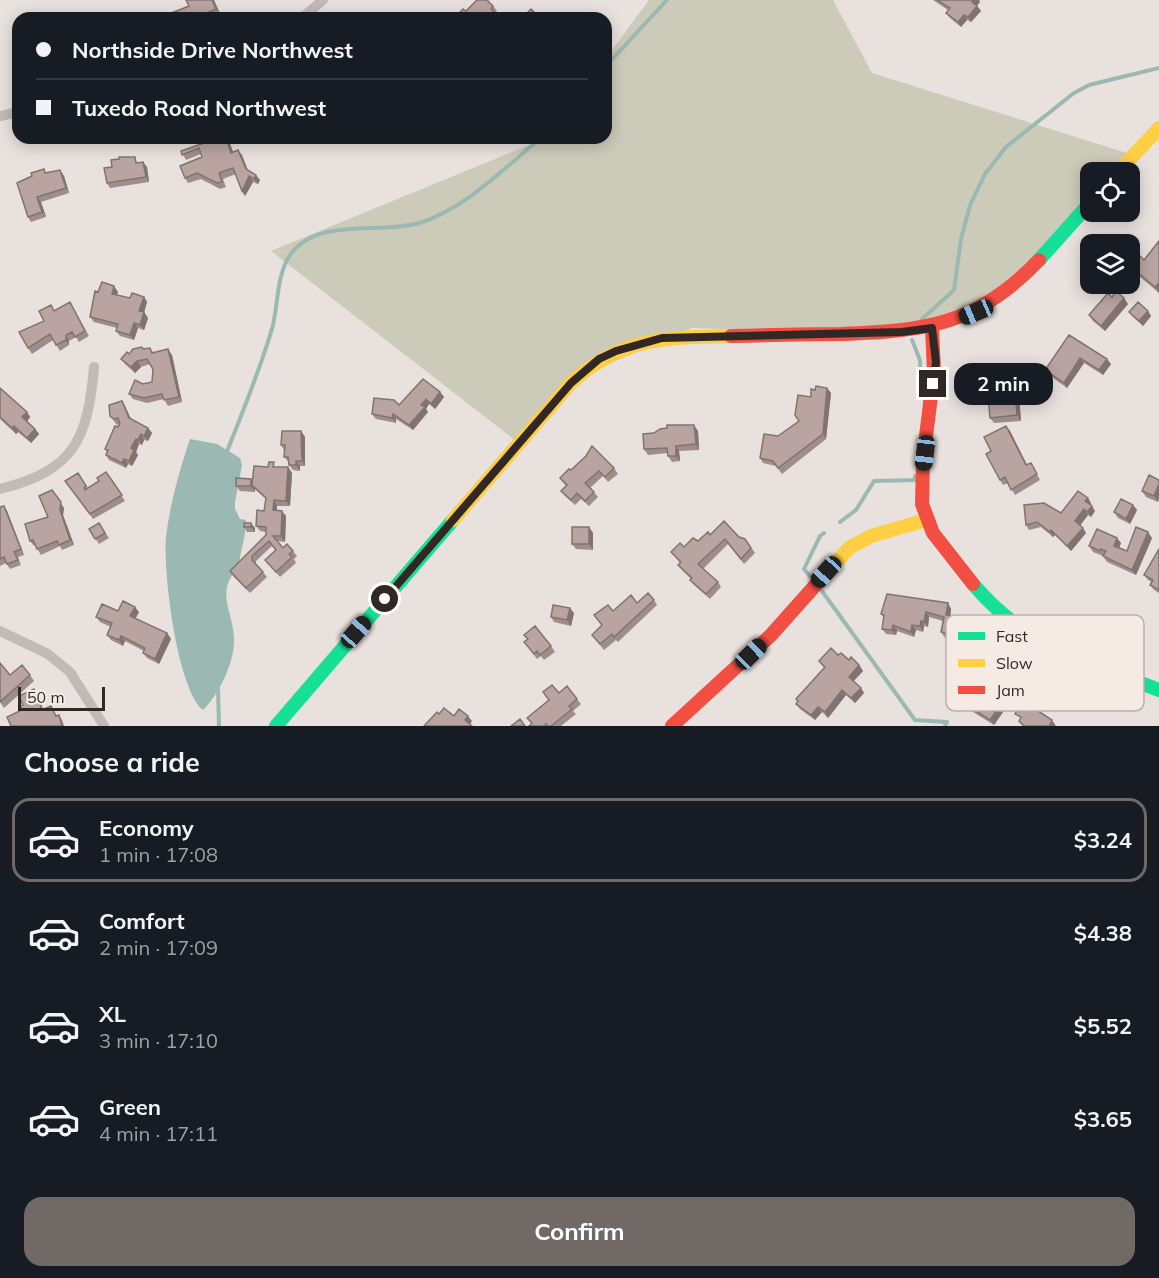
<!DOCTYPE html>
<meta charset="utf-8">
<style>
:root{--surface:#171b24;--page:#242831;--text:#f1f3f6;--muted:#9ea1a6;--line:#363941;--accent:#716966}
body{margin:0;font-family:Mulish,sans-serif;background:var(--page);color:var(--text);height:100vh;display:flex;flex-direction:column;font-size:22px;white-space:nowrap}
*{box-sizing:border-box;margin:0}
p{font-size:20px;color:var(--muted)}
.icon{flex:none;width:33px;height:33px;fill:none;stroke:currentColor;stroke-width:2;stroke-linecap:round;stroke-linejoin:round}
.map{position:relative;height:726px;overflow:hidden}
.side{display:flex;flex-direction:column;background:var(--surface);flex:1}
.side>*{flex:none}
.top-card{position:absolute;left:12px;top:12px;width:600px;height:132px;border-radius:18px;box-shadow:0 3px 15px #0003;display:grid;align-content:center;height:132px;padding:0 24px;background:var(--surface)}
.tools{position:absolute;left:1080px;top:162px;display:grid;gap:12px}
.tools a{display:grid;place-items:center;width:60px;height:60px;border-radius:12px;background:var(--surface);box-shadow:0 3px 15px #0003;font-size:30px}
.scale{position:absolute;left:18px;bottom:15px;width:87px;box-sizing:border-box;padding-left:6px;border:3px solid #312826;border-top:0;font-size:16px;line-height:21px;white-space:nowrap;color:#312826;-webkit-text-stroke:4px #f5ebe4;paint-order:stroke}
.end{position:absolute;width:27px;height:27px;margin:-14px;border:8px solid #312826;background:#fff;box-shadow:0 0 0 3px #fff}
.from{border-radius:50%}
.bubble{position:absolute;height:42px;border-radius:18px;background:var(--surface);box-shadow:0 3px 15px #0003;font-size:20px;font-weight:700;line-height:42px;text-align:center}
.car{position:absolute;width:18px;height:36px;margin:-18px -9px;border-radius:8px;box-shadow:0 0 4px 2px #0007;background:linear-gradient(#222 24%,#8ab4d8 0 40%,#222 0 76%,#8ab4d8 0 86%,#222 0)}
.top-card b{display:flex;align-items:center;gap:21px;height:57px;font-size:22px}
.top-card b+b{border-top:2px solid var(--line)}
.top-card i{width:15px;height:15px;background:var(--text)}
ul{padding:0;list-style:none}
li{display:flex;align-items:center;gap:18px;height:84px;margin:0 12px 9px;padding:0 12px;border:3px solid transparent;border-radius:18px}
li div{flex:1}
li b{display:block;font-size:22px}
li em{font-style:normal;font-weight:700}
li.on{border-color:var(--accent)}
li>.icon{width:54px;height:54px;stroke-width:1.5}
h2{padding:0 24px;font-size:27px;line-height:72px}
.primary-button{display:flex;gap:12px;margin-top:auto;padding:12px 24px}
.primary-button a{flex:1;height:69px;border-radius:18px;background:var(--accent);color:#fff;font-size:24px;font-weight:700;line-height:69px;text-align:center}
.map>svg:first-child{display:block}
.green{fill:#cccbb9}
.water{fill:#9cb8b3}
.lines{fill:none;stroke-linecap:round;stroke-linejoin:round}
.stream{stroke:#9cb8b3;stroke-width:4}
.street{stroke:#c1bab7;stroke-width:10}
.fast{stroke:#16e098;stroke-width:14}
.slow{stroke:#ffcf43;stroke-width:14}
.jam{stroke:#f24e42;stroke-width:14}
.wall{fill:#9f8d8b}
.shaded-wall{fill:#827371}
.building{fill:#b9a4a2;stroke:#827371;stroke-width:1.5}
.route{stroke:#312826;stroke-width:8}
.key{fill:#f5ebe4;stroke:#bab0ab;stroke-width:1.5}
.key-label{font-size:16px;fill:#312826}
</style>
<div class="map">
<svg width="1159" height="726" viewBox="0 0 1159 726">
<rect width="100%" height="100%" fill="#e8e1de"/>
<path class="green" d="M649,0H833L872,73L1133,155L1118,172H1090V205L1062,239L950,323L840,333L692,328L586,374L520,444L271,251L546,138H606V58Z"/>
<path class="water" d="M190,439L217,444L240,458L242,465L235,502V509L240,519L246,520C246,538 240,550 239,567C213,593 235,612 234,642C234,663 218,696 203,710C177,688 163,572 166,538C169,508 180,468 190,439Z"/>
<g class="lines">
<path class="stream" d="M606,66L667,0
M922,319L954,290L961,239L970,205L985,174L1006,147L1074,93L1089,85L1159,68
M912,340L920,360L921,390L925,401
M228,449C244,408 261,368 273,325C278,303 277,274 290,255C318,216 380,235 419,223C465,209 504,168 541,138
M840,522L856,510L874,481L915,480V476
M810,576L804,569L820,536L824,533
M822,591L915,720L947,722L945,726
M218,688L219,726"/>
<path class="street" d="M302,18L323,0
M0,116L18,112
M0,489C74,471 88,439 94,367
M0,631L48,654L70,672L104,726"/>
<path class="fast" d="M1039,260L1090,203
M973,584C1026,647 1085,661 1159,690
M276,726L453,520"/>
<path class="slow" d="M1118,172L1159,128
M453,520L571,383C623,336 665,338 731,336
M828,571L849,548L871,536L926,520"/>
<path class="jam" d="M932,328L934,372L923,460L922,504L933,533L973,584
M731,336C767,335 804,334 841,334C926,331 977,325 1039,260
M672,726L771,635L828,571"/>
</g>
<path class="wall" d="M214,0L220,14L211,18H159Z
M933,0H979L980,2L977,6L981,11L971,22L967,20L961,27L950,18L946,13L948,10Z
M493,6L497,11L495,13L499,18H455L466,11Z
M535,13L538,18H529L526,14Z
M229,141L233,152L242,155L248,170L260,180L258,184L253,182L245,196L242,191L236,174L223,179L226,187L220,189L201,179L188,183L185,178L202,157L201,154L186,160L181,151Z
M139,162H143L147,167L149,182L110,188L107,183Z
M60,170L64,176L69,193L41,202L46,217L31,222L28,217L47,173Z
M1159,241V293L1133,271L1130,266L1144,260Z
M98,292H118L117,295L130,298L144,297L147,302L144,312L148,318L144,330L138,328L134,340L120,336L116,331L117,328L94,322L90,317Z
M1112,297L1128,304L1105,331L1093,321L1089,315Z
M70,302L89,336L79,342L76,337L69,341V345L60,351L53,340L32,354L28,348L44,321L55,311Z
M1148,311L1151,316L1143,326L1133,317L1129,312Z
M1069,335L1111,364L1103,375L1084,363L1067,388L1049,375L1045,370Z
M144,349L154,352L172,355L182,402L168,406L164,399L147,403L133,399L129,394L143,384L152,382L153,369L150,364L141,367L135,373L125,364L121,359L129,354Z
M1012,385V390L1015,389L1019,395L1021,421L994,423L990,418Z
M0,388L27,412L30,417L27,421L35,429L39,434L31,443L18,432L16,434L0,419Z
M827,388L831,393L826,439L782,474L776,466L763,463L760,458L799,421L815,390Z
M440,392L444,397L435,409L429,404L426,409L428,412L413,430L396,419V423L376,419L372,414Z
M122,401L125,406L131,419L148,428L152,433L148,441L144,440L142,445L139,444L136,452L138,455L132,466L128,464L126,468L109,460L106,455L107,452L105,449L120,424L117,425L110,416Z
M1006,426L1010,431L1027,465L1031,463L1040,480L1015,495L1008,483L1003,485L1000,480L991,451Z
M301,431L305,437V466H300V471L293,470L289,465V462L284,457V450L281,445Z
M698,431L699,450L679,451L680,461L672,462L668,456V453L648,455L644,449Z
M277,467H288L292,473L290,506H277V511L286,516L285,542L278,541L283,548L293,551L297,556L294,559L296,563L280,577L265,560L276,550L272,546L256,561V564L267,577L250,593L233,576L230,571L266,535V532L260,531L256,526L264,511L266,499L255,489V492L240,491L236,486L253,481Z
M614,468L618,474L608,482L603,476L590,488L598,497L589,506L581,499L575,505L565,496L561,491L566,486L560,478L571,470Z
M106,472L125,501L93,519L65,481L78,473L88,488L99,481Z
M1159,480V498L1158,502L1146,497L1142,491Z
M1091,503L1090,505L1095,511L1091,517L1088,515L1080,525L1086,533L1071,551L1055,535L1053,537L1041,527L1029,530L1026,525Z
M1133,505L1137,510L1130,524L1118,518L1114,512Z
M0,507L7,511L24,555L18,557L21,565L10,569L6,563L0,566Z
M64,508L63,515L74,545L62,550L60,546L41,555L35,545L34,546L30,541L48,517Z
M99,523L109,538L99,544L89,529Z
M244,523L255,528V532H247L244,527Z
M589,527L593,533V550L576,549L572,544Z
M710,535L739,537L745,539L755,553L744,564L728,544L703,569L718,582L721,587L710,599L694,585L690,580L691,579L682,570L678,565L680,563L671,552L698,541Z
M1152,538L1136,575L1107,562L1103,556L1093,552L1089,546L1121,543L1119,548L1127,551Z
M1159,549V593L1154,590L1150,585L1152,582L1148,580L1144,575Z
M654,600L657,605L618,642L616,640L604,650L592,635L602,625L594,615L613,611L637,603Z
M948,603L951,609L950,616L961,622L959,640L945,638L941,632L943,621L929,617L928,627L924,626L923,632L916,630L914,637L897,631L896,635L886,634L882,629L884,618L881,614Z
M118,611L139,612L135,619L167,633L171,639L159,664L147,658L143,653L144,651L125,641L123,646L111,640L107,635L111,627L100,622L96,617Z
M574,613L571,626L554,622L551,617Z
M551,646L555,652L544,660L541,656L537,659L528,647Z
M838,655L859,665L863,671L853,681L861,688L864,693L855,703L846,695L828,718L822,712L815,720L800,709L796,704L798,702L796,699L824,668L819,661Z
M10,675H30L34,681L4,708L0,702Z
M543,692L559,693L577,699L581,704L573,711L576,714L561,726H529L531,724L549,700Z
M1004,698L998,706L1003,712L994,725L965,707L962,702Z"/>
<path class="shaded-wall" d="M212,0H214L220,14L216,9Z
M973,0H979L980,2L975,7L972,2Z
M977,6L981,11L971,22L968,17Z
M964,15L967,20L961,27L958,22Z
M226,138L229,141L235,158L231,153Z
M238,150L242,155L249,175L246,169Z
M143,162L147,167L149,182L146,177Z
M60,170L64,176L69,193L66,188Z
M256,175L260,180L258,184L254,179Z
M249,176L253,182L245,196L242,191Z
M37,197L41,202L46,217L42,212Z
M1159,283V293L1155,287Z
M114,286L118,292L115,299L112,294Z
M144,297L147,302L143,316L139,311Z
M1124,298L1128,304L1105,331L1101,326Z
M1148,311L1151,316L1143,326L1139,321Z
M144,312L148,318L144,330L140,325Z
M134,323L138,328L134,340L130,335Z
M66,335L69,341V345L66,340Z
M168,349L172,355L182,402L179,397Z
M1080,358L1084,363L1067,388L1064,383Z
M1107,359L1111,364L1103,375L1099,370Z
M137,361L141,367L135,373L131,367Z
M1008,380L1012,385L1013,395L1009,390Z
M827,388L831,393L826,439L823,434Z
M1015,389L1019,395L1021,421L1017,415Z
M440,392L444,397L435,409L431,404Z
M426,399L429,404L426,409L428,412L413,430L409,425Z
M122,401L125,406L133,424L129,418Z
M27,412L30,417L26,423L22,417Z
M393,414L396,419V423L392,418Z
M694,425L698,431L699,450L696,444Z
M14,426L18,432L16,434L12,428Z
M1006,426L1010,431L1030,471L1026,465Z
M148,428L152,433L148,441L144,436Z
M35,429L39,434L31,443L27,438Z
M301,431L305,437V466L302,461Z
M141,434L144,440L142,445L138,440Z
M136,439L139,444L136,452L138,455L132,466L129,461L131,448Z
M676,446L679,451L680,461L676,456Z
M124,459L128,464L126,468L122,463Z
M296,461L300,466V471L296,465Z
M288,467L292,473L290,506L286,501Z
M251,479L255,484L252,485L255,489V492L251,486Z
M1159,484V498L1158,502L1154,496Z
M52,490L64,508L63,515L74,545L70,540Z
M1088,498L1091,503L1089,506L1085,501Z
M274,500L277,506V516L273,510Z
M1133,505L1137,510L1130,524L1126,519Z
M4,506L7,511L24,555L21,549Z
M1092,506L1095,511L1091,517L1087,512Z
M1084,509L1088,515L1079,527L1075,521Z
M282,511L286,516L285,542L281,536Z
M251,523L255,528V532L251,527Z
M589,527L593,533V550L589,544Z
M1083,528L1086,533L1071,551L1067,546Z
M1051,530L1055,535L1053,537L1050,532Z
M1148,532L1152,538L1136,575L1132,570Z
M1117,538L1121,543L1118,551L1114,546Z
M948,603L951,609L950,620L946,615Z
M135,607L139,612L134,621L130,616Z
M570,608L574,613L571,626L567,620Z
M926,612L929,617L928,627L924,622Z
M958,617L961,622L959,640L955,635Z
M921,621L924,626L923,632L920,626Z
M893,625L897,631L896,635L892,630Z
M912,625L916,630L914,637L911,632Z
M167,633L171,639L159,664L155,659Z
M121,636L125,641L123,646L119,640Z
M859,665L863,671L852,683L849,677Z
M861,688L864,693L855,703L851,698Z
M34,689L38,694L45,715L42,710Z
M842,690L846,695L828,718L825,712Z
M1000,693L1004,698L997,708L993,703Z
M818,707L822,712L815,720L811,715Z
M999,707L1003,712L994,725L990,720Z
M59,715L62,720L64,726H62Z
M468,716L472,721L469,726L465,720Z
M1052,720L1056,726H1049Z"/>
<path class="building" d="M186,0H212L216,9L203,15L204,18H159L189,6Z
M477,0H487L493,6L491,9L497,15L494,18H455L463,9L466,11Z
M937,0H973L972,2L977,6L968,17L964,15L958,22L946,13L950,8Z
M531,9L535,13L530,18L526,14Z
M133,15L134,18H125Z
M202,138H226L231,153L238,150L246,169L256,175L254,179L249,176L242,191L233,168L219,173L222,182L217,183L197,173L185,178L180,166L202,157L199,148L182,155L181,151L204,143Z
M119,157H135L136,163L143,162L146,177L107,183L104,168L112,167L111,160L119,159Z
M44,169L45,173L60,170L66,188L37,197L42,212L28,217L17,183L32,176L31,173Z
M1159,241V283L1155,287L1130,266L1139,255L1144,260Z
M102,282L114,286L112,294L130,298L132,293L144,297L139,311L144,312L140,325L134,323L130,335L116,331L118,324L90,317L95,291L98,292Z
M1116,291L1124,298L1101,326L1089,315L1108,293L1112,297Z
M70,302L85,331L75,337L72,332L66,335V340L56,345L50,334L28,348L19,332L44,321L39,311L51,305L54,311Z
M1138,302L1148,311L1139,321L1129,312Z
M1069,335L1107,359L1099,370L1080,358L1064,383L1045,370Z
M142,347L143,349L150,348L152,353L168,349L179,397L164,400L162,394L144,398L129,394L135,380L143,384L152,382L153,369L147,359L137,361L131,367L121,359L127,352L129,354L133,349Z
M423,379L440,392L431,404L426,399L421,405L425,407L409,425L393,414L392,418L372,414L374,398L394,400L399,405Z
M1008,380L1009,390L1015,389L1017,415L990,418L987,385H990V381Z
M816,386L827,388L823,434L778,468L773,461L760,458L764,434L778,436L799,421L795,415L798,395L811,397V389L815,390Z
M0,388L27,412L22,417L35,429L27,438L14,426L12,428L0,417Z
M122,401L129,418L148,428L144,436L141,434L138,440L136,439L131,448L134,450L129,461L124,459L122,463L106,455L108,450L105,449L115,426L118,427L120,424L118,418L114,419L110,416L109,405Z
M667,425H694L696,444L676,446V456H668L667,448L644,449L643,434L654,433L660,429L667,428Z
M1006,426L1026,465L1031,463L1037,474L1011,490L1005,477L1000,480L986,454L991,451L984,437Z
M282,431H301L302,461H296V465H289L288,457H284L285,445H281Z
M592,446L614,468L605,477L599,471L585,483L594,492L585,501L577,493L571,500L561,491L567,485L560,478L569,469L571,470L586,456Z
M269,462H274L273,467H288L286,501L274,500L273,510L282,511L281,536H273L283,548L287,544L293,551L289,554L292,557L276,572L265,560L276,550L269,541L252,556V560L263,572L246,588L230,571L266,535V527L256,526L257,510L264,511L266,498L252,485L254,466L268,467Z
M106,472L122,495L90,514L65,481L78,473L86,486L84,488L85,490L99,481L97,478Z
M1149,475L1159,480V484L1154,496L1142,491Z
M236,478L251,479V486H236Z
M52,490L61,502L60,510L70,540L59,545L57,541L37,549L33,540L30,541L25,524L48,517L39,496Z
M1078,491L1088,498L1085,501L1092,506L1087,512L1084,509L1075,521L1083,528L1067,546L1051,530L1050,532L1037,522L1026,525L1024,505L1044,503L1061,513Z
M1121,499L1133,505L1126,519L1114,512Z
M4,506L21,549L14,552L18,560L7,564L4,557L0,559V507Z
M724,521L739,537L745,539L751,548L741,559L725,539L698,564L718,582L706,594L690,580L692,578L678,565L681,562L671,552L680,543L684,547L693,538L698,541L708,532L710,535Z
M99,523L105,533L95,539L89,529Z
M244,523H251V527H244Z
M572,527H589V544H572Z
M1136,527L1148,532L1132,570L1103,556L1106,551L1101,549L1100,551L1089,546L1097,529L1117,538L1114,546L1127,551Z
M1159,549V590L1150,585L1153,580L1144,575Z
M648,593L654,600L614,637L612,634L600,644L592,635L602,625L594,615L608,605L613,611L631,595L637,603Z
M887,594L948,603L946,615L958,617L955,635L941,632L944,617L926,612L924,622L921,621L920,626L912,625L911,632L893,625L892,630L882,629L884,615L881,614Z
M123,601L135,607L130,616L167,633L155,659L143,653L145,648L121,636L119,640L107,635L112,623L96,617L102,604L118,611Z
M553,605L570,608L567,620L551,617Z
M535,626L551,646L540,655L537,651L534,654L524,642L528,639L524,635Z
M831,648L838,655L841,653L849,660L851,657L859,665L849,677L861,688L851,698L842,690L825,712L818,707L811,715L796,704L798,701L796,699L825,667L819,661Z
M0,663L10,675L22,665L30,675L0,702Z
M978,678L1000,693L993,703L999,707L990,720L962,702Z
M552,685L559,693L567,686L577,699L569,706L572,709L551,726H547L546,724L544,726H529L532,723L527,718L549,700L543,692Z
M34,689L42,710L51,706L56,716L59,715L62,726H11L7,717L22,710L20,706L23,705L19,696Z
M1020,705L1026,709L1029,705L1052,720L1049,726H1024L1019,721L1021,717L1015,714Z
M444,708L454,716L459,709L468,716L465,720L472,726H424L437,712L439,714Z
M520,719L525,726H511Z"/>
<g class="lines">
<path class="route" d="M385,599L571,383L599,359L616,351L662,338L902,332L932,328L936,362L933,384"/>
</g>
<rect x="946" y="615" width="198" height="96" rx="9" class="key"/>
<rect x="958" y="632" width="27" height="8" fill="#16e098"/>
<rect x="958" y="659" width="27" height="8" fill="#ffcf43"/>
<rect x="958" y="686" width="27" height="8" fill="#f24e42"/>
<g class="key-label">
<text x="996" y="642">Fast</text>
<text x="996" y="669">Slow</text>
<text x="996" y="696">Jam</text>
</g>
</svg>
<div class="tools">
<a><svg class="icon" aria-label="locate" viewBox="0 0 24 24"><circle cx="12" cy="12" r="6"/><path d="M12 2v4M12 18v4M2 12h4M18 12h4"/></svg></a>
<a><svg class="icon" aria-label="layers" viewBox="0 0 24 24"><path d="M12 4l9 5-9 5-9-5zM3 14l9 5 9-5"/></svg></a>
</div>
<div class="scale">50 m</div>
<i class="end from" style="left:385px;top:599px"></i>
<i class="end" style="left:933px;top:384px"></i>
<div class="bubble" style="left:954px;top:363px;width:99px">2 min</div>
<i class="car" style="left:976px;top:312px;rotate:247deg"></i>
<i class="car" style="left:925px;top:453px;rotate:187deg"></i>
<i class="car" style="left:826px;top:572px;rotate:222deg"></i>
<i class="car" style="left:356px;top:632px;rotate:41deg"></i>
<i class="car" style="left:751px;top:654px;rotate:46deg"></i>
<div class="top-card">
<b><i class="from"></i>Northside Drive Northwest</b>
<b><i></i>Tuxedo Road Northwest</b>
</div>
</div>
<section class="side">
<h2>Choose a ride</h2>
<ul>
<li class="on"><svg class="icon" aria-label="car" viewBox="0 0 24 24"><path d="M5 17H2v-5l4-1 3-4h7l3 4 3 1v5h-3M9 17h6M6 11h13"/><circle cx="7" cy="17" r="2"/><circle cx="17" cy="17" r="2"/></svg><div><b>Economy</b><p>1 min · 17:08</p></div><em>$3.24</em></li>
<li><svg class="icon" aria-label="car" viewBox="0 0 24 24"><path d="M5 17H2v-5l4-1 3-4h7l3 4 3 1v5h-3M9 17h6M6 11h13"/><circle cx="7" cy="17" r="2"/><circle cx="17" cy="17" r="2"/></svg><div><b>Comfort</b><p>2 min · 17:09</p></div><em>$4.38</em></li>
<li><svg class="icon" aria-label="car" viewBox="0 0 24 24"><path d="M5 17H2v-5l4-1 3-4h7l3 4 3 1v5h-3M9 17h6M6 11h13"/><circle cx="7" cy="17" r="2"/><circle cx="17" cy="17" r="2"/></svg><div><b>XL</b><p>3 min · 17:10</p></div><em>$5.52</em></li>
<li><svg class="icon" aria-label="car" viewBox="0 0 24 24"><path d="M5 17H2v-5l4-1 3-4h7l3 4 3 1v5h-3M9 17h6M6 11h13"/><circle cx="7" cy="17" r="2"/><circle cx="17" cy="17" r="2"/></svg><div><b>Green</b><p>4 min · 17:11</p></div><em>$3.65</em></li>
</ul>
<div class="primary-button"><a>Confirm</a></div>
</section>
